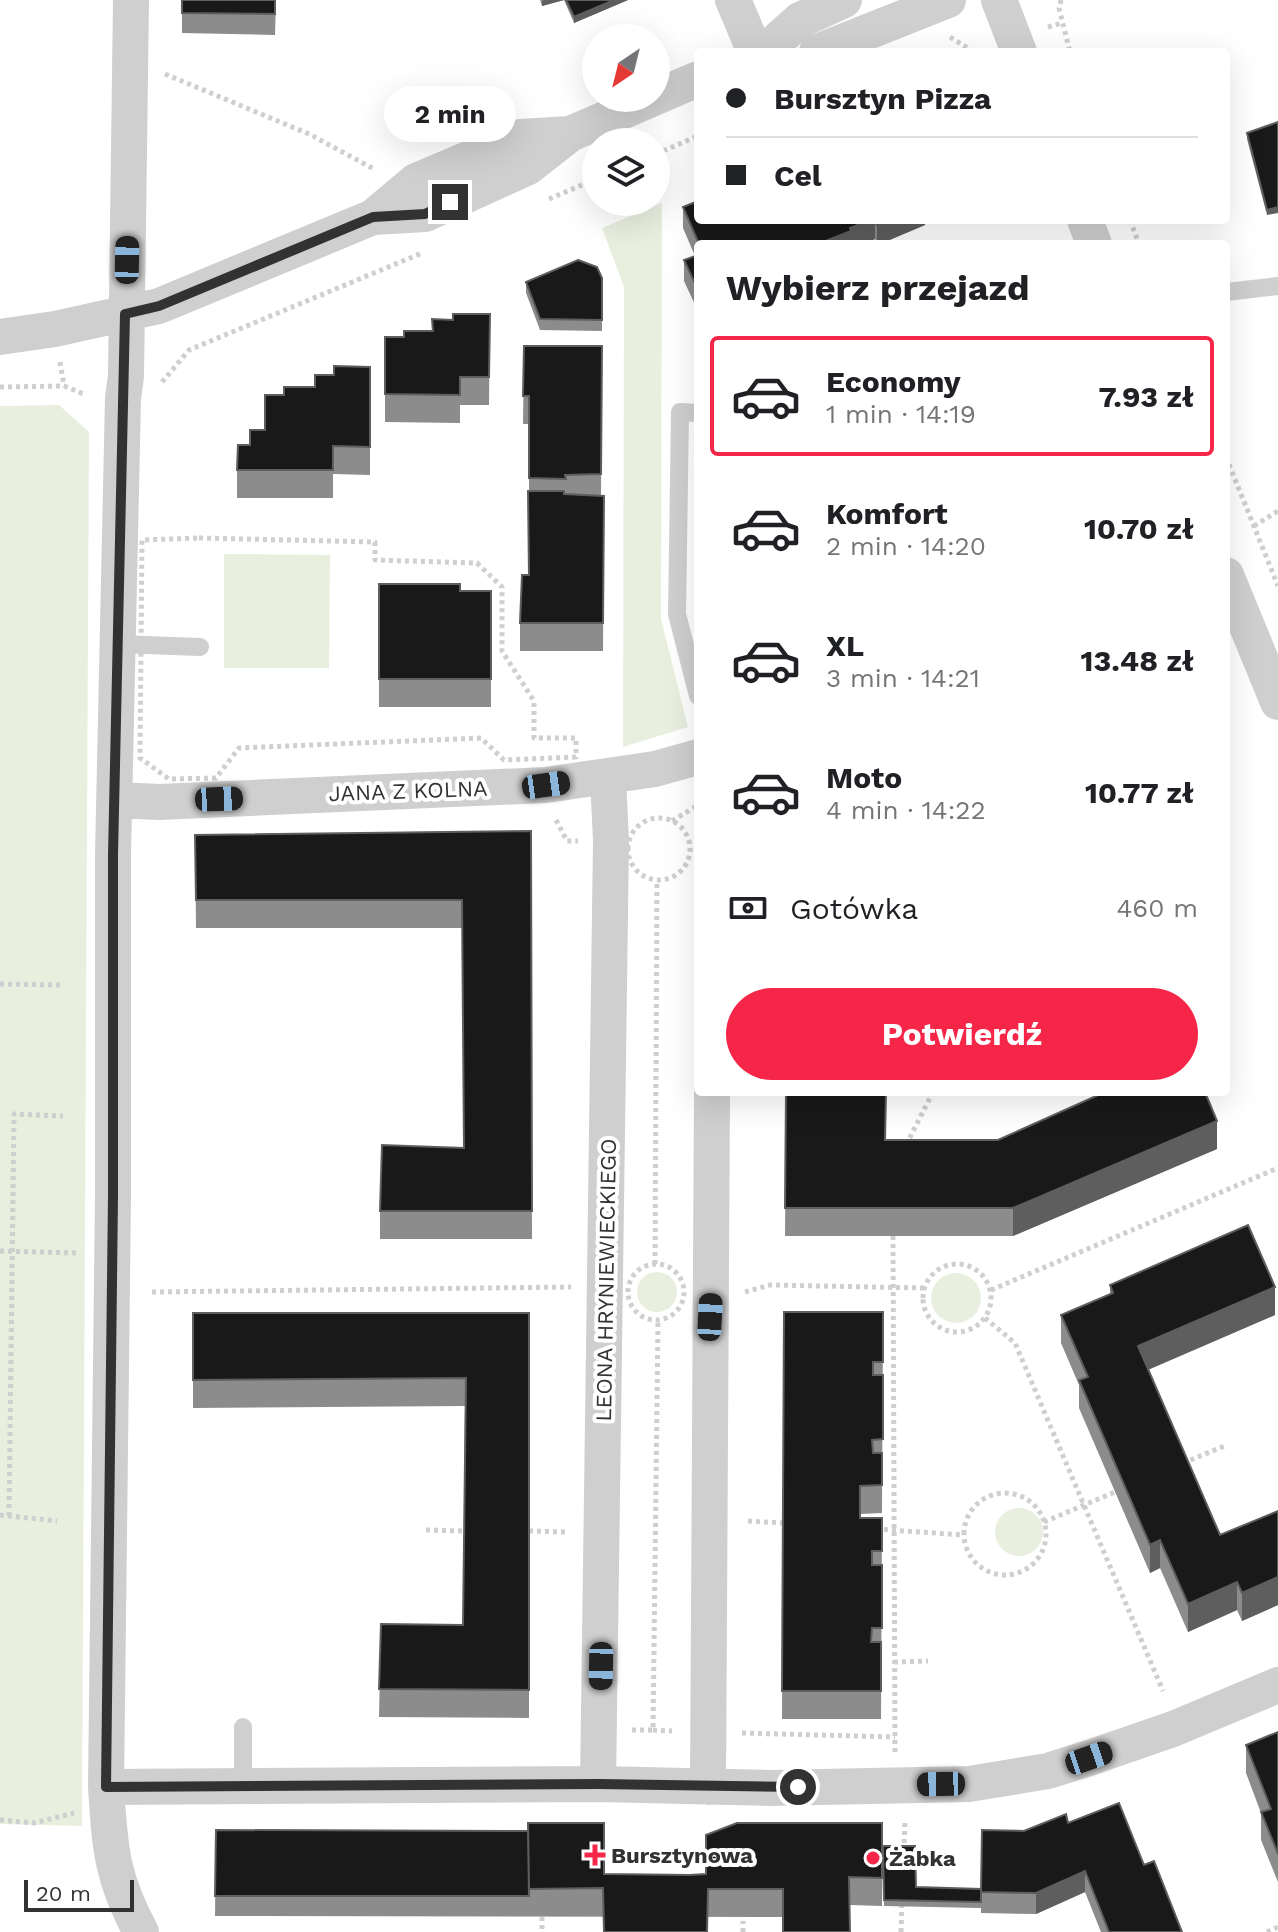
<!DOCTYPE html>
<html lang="pl">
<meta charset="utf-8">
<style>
:root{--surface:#fff;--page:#f2f2f2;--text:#202124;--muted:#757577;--line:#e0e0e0;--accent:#f62648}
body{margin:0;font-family:"Work Sans",sans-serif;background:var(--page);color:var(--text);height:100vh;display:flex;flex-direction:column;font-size:30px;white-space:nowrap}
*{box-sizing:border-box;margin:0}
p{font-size:26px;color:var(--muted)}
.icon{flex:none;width:44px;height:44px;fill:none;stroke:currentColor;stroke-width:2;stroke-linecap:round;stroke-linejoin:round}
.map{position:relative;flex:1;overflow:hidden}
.sheet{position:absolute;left:694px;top:240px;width:536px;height:856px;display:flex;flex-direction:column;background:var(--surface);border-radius:8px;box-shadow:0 8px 32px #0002}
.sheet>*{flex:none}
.banner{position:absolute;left:694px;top:48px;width:536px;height:176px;border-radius:8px;box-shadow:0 8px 32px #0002;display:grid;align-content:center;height:176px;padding:0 32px;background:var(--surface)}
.needle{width:52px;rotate:215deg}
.controls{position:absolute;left:582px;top:24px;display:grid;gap:16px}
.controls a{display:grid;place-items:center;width:88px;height:88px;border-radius:50%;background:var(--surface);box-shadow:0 8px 32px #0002;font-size:40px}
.scale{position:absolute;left:24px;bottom:20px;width:110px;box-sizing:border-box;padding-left:8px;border:4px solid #323232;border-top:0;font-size:22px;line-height:28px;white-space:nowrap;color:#323232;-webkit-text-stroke:6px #fff;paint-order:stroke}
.end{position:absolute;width:36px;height:36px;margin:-18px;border:10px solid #323232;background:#fff;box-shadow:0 0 0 4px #fff}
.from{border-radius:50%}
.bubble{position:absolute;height:56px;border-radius:28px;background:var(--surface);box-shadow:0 8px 32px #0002;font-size:26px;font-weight:700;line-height:56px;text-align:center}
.car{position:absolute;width:24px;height:48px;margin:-24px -12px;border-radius:10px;box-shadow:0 0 6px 2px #0007;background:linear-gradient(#222 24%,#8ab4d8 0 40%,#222 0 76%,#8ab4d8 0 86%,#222 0)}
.banner b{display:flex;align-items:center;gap:28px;height:76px;font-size:30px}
.banner b+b{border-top:2px solid var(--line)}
.banner i{width:20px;height:20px;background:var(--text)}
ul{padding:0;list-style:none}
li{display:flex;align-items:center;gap:24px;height:120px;margin:0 16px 12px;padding:0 16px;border:4px solid transparent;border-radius:8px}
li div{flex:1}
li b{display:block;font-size:30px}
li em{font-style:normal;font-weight:700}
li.selected{border-color:var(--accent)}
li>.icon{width:72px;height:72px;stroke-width:1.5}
h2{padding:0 32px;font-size:36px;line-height:96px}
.pay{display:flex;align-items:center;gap:20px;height:88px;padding:0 32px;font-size:30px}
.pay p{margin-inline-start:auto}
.action{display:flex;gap:16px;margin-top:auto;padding:16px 32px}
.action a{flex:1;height:92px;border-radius:48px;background:var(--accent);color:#fff;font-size:32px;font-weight:700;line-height:92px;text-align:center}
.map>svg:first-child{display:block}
.green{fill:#e9efdf}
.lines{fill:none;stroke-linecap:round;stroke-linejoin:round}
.path{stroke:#cfcfcf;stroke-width:5;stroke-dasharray:4 4;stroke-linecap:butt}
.lane{stroke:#cfcfcf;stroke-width:18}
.street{stroke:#cfcfcf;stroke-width:36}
.wall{fill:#8c8c8c}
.shaded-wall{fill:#5e5e5e}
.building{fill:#191919;stroke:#5e5e5e;stroke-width:2}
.route{stroke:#323232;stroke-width:10}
.poi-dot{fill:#f62648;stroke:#fff;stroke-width:3}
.labels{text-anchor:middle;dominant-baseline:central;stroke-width:8;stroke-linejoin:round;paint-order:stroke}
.street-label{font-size:22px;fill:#323232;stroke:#fff}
.poi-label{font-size:22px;font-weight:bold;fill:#323232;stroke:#fff;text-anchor:start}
</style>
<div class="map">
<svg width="1278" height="1932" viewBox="0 0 1278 1932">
<rect width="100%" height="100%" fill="#fff"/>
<path class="green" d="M662,203L661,619L688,727L623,747L624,287L602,228Z
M59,405L89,432L82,1826L0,1824V406Z
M224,554L330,555L329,668H224Z
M637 1292a20 20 0 1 1 40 0a20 20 0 1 1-40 0Z
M931 1298a25 25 0 1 1 50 0a25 25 0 1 1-50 0Z
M995 1532a24 24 0 1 1 48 0a24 24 0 1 1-48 0Z"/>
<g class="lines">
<path class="path" d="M1061,0L1059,8L1070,52
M1048,27L1062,23
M950,37L974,52
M165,74L309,134L374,169
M656,154L698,136
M549,199L596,179
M1130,220L1139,244
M60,362L64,386
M162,382L189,350L422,253
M0,387L64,386L86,395
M1226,457L1278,586
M1254,526L1278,511
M199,538L375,542V560L477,563L502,587V651L534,701V738H576V757L504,760L481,738L239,748L216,778L169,779L140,758L142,540Z
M628 849a31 31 0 1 1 62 0a31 31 0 1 1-62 0Z
M556,820L567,841H578
M672,821L698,805
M0,984L63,985
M906,1145L933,1092
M893,1236L895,1752
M0,1251L78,1253
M923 1298a34 34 0 1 1 68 0a34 34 0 1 1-68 0Z
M628 1292a28 28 0 1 1 56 0a28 28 0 1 1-56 0Z
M655,1264L657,880
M991,1290L1278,1168
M152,1292L571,1287
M745,1292L770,1285L924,1288
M985,1318L1015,1343L1163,1691
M1183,1463L1227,1445
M964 1534a41 41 0 1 1 82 0a41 41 0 1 1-82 0Z
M0,1515L57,1521
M9,1516L14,1114L63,1116
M748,1521L783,1523
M1044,1522L1115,1492
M876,1529L963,1535
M426,1530L464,1531
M529,1531L566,1532
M894,1662L928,1661
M632,1730H653L658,1320
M653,1730L672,1731
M742,1733L895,1737
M0,1820L34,1823L74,1813
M904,1851L905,1821
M542,1917V1932
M743,1932V1921
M901,1932L902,1901
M1267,1932L1278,1927"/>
<path class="lane" d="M1226,292L1278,286
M698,413L680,412L677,614L698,696
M118,644L200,647
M243,1784V1727"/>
<path class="street" d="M131,0L126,376L123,398L113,855V1196L106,1787L598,1784L770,1788L969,1784L1048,1771L1089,1758L1173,1729L1278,1685
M733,0L755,52
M999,0L1019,52
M764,52L800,20L844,0
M817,52L948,0
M656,97L698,79
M373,217L425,214L528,167L570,134L654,98
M1085,220L1094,244
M0,337L55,329L159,306L373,217L416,181L520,137L570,134
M1226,575L1278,702
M116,800L159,802L546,785L655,769L698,757
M598,1784L611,841L608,777
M106,1787C110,1847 111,1877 141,1932
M708,1787L712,1092"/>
</g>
<path class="wall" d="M182,0H276L275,35L182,33Z
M540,0H628L574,23L564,0L542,6Z
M1278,122L1267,215L1247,139V133Z
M683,207L698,220H925V225L880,244H877L875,239L862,244H698V311L684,281V260L695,256L683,228Z
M602,278V331L540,330L526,293V282Z
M490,314L489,405H460V423L385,422V337H404L432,331L453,320Z
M524,346H602L601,496H604L603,651H520V623L529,575V424H523Z
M370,367V475L333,474V498H237V470L250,445L265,430L284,395L315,387L334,375Z
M379,584L460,591H491V707H379Z
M531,831L532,1239H380V1211L464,1148L462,928H196L195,835Z
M786,1092L885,1140L1217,1149L1013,1236H785Z
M1110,1285L1275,1315L1148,1370L1220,1535L1278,1511V1605L1242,1621L1237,1610L1188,1632L1160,1568L1150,1573L1079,1408V1385L1061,1343V1315L1110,1294Z
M784,1312H883L882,1513L860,1514V1518H882L881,1719H782Z
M193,1313H529V1718L379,1717L381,1624L463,1625L465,1406L193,1408Z
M1278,1732V1882L1261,1840V1813L1246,1773V1745Z
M882,1823V1906L850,1905L783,1917L215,1916L216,1830L604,1874H706Z
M1068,1823L1144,1865L1182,1932H1101L1085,1892L1036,1914L981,1913V1908L884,1906L883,1846L916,1887L981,1889L1024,1831Z"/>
<path class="shaded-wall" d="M544,0H564L542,6V1Z
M614,0H628L574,23V17Z
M1278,207V213L1267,215V210Z
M870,220H875V239L862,244H818Z
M888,220H925V225L880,244H877V225Z
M1217,1121V1149L1013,1236V1208Z
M1275,1287V1315L1138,1374V1346Z
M1160,1540V1568L1150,1573V1545Z
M1278,1577V1605L1242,1621V1593Z
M1237,1582V1610L1188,1632V1604Z
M1085,1871V1892L1036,1914V1893Z"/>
<path class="building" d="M182,0H275V14L182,13Z
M566,0H614L574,17Z
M1278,122V207L1267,210L1247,133Z
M698,201V220H870L850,228L851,231L818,244H699L683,207Z
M875,220H888L877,225Z
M698,255V290L684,260Z
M578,260L597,267L602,278V320L540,319L526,282Z
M453,314H490L489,377H460V395L385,394V337H404V331H433L432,319L453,320Z
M524,346H602L601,474L565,475L566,479L529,478V396H523Z
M334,366L370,367V447L333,446V470H237L238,445H250V430H265V395H284V387H315V375H334Z
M528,491H564V494L604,496L603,623H520L522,575H529Z
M379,584H460V591H491V679H379Z
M531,831L532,1211H380L382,1145L464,1148L462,900H196L195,835Z
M786,1092H886L885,1140H998L1105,1092H1205L1217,1121L1013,1208H785Z
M1248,1225L1275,1287L1138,1346L1220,1535L1278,1511V1577L1242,1593L1237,1582L1188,1604L1160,1540L1150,1545L1079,1380L1088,1377L1061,1315L1113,1293L1110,1285Z
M784,1312H883V1362H873V1375H883V1439L872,1440L873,1453H882V1485L860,1486V1518H882V1551H872V1565H882V1628H872L871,1642H881V1691H782Z
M193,1313H529V1690L379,1689L381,1624L463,1625L466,1378L193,1380Z
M1278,1732V1854L1261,1812L1271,1809L1246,1745Z
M1119,1803L1144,1865L1154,1861L1182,1932H1109L1085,1871L1036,1893L981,1892L982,1830L1024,1831L1066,1814L1068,1823Z
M528,1823H604V1874L690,1875L706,1874V1835L737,1823H882V1878L849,1877L850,1932H783V1889H708L707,1932H604L603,1888L529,1889Z
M216,1830L528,1831L529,1896H215Z
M883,1846H915L916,1887L981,1889V1902L884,1900Z"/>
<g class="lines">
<path class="route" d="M450,202L425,214L373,217L159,306L125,314L113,855V1196L106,1787L598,1784L798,1787"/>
</g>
<g class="poi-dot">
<path d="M591 1843h8v8h8v8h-8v8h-8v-8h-8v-8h8z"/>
<circle cx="873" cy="1858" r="8"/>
</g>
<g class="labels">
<g class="street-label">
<text transform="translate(408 791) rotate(-2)">JANA Z KOLNA</text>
<text transform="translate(606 1280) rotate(-89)">LEONA HRYNIEWIECKIEGO</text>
</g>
<g class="poi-label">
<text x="611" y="1855">Bursztynowa</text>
<text x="889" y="1858">Żabka</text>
</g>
</g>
</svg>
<div class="controls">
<a><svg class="needle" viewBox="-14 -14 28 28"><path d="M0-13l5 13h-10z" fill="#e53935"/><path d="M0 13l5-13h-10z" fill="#757577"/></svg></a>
<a><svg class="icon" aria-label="layers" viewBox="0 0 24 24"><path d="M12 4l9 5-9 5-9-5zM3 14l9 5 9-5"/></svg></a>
</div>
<div class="scale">20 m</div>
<i class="end from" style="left:798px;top:1787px"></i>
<i class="end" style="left:450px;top:202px"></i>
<div class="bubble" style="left:384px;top:86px;width:132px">2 min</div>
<i class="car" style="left:127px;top:260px;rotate:1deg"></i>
<i class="car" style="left:546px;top:785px;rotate:82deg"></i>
<i class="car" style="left:219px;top:799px;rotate:88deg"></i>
<i class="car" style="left:710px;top:1317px;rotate:3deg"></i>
<i class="car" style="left:601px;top:1666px;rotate:181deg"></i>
<i class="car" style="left:1089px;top:1758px;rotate:71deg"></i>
<i class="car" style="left:941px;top:1784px;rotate:269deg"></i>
<div class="banner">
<b><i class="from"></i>Bursztyn Pizza</b>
<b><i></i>Cel</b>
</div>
<section class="sheet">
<h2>Wybierz przejazd</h2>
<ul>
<li class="selected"><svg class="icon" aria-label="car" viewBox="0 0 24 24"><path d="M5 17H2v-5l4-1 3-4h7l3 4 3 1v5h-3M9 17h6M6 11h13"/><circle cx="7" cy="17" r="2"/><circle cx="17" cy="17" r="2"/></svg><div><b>Economy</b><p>1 min · 14:19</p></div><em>7.93 zł</em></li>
<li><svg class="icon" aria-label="car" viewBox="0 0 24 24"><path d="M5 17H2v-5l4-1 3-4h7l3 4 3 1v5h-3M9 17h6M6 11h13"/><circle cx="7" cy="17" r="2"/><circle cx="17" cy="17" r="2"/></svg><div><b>Komfort</b><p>2 min · 14:20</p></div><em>10.70 zł</em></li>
<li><svg class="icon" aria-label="car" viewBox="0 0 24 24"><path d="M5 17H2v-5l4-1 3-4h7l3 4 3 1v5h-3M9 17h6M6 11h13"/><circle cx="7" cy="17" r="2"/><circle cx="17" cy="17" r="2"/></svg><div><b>XL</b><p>3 min · 14:21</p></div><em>13.48 zł</em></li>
<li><svg class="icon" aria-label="car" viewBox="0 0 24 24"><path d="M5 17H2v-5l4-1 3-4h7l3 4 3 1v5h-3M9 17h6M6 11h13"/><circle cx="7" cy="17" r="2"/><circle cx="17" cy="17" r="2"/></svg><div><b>Moto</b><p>4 min · 14:22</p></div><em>10.77 zł</em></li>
</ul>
<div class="pay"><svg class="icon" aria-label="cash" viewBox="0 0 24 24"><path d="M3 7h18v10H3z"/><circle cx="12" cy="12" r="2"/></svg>Gotówka<p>460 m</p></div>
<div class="action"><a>Potwierdź</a></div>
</section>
</div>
